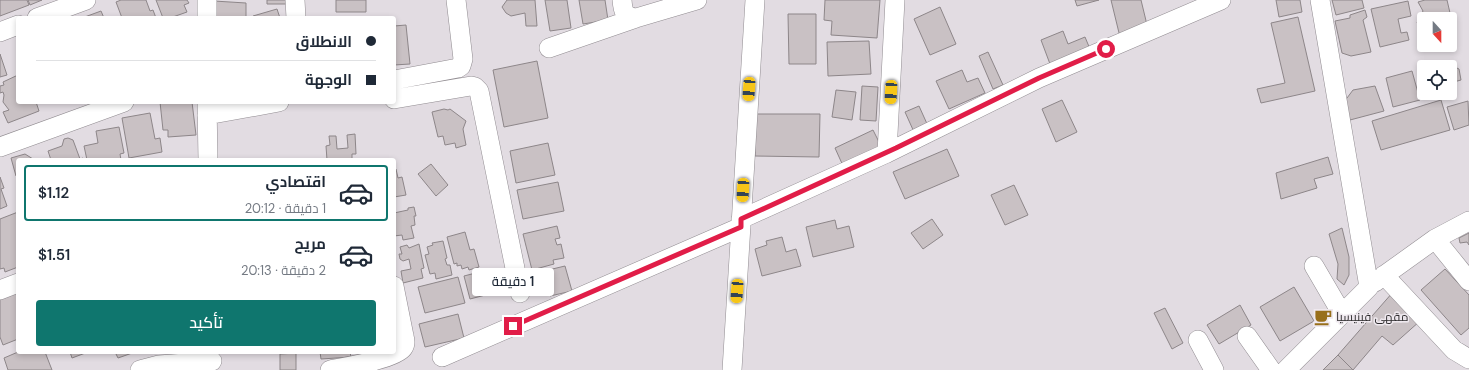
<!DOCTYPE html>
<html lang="ar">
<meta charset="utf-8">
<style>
:root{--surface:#fff;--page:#f6f6f7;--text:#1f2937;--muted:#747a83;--line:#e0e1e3;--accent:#0f766e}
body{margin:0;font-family:"DM Sans",Cairo,sans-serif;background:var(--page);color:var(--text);direction:rtl;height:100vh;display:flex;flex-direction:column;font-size:15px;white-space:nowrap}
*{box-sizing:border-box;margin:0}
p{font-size:13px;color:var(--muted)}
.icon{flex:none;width:22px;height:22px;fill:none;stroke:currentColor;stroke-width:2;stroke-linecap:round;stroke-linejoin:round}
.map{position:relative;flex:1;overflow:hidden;direction:ltr}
.panel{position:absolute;left:16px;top:158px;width:380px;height:196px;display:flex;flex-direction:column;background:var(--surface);border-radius:4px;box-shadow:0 2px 6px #0003;direction:rtl}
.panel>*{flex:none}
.guide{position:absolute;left:16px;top:16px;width:380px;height:88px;border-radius:4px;box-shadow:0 2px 6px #0003;direction:rtl;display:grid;align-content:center;height:88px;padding:0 20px;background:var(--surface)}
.needle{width:26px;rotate:159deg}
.buttons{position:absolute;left:1417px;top:12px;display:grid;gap:8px}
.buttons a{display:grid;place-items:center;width:40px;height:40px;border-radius:4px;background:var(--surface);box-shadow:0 2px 6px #0003;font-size:20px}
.end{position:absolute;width:18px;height:18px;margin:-9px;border:5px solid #e11d48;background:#fff;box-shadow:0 0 0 2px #fff}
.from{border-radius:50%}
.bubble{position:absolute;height:28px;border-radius:4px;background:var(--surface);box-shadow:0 2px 6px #0003;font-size:13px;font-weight:600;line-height:28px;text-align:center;direction:rtl}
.car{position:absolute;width:12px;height:24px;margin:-12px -6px;border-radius:5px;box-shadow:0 0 3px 1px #0007;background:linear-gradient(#f5c518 24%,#345 0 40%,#f5c518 0 76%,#345 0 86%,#f5c518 0)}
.guide b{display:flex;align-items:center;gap:14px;height:38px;font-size:15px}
.guide b+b{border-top:1px solid var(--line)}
.guide i{width:10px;height:10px;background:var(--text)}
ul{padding:7px 0 0;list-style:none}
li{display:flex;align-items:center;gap:12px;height:56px;margin:0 8px 6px;padding:0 12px;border:2px solid transparent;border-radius:4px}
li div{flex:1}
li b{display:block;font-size:15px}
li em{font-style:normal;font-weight:600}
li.active{border-color:var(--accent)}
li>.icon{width:36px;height:36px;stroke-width:1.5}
.action{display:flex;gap:8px;margin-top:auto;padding:8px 20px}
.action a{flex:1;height:46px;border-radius:4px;background:var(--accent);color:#fff;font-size:16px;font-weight:600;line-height:46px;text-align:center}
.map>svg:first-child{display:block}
.building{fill:#c9c1c4;stroke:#8d8689}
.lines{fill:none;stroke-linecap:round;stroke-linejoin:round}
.minor-casing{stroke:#918c91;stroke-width:20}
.minor{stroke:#fff;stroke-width:19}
.route{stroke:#e11d48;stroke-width:5}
.labels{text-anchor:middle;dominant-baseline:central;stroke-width:3;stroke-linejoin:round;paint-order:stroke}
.poi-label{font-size:12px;fill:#2d2b2d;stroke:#efe9ef;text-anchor:start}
</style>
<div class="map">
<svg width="1469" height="370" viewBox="0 0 1469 370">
<rect width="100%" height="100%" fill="#e2dce2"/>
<path class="building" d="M0,0H27L29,5L0,16Z
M28,0H42L30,5Z
M121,0H146L150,11L153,10L156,18H122L116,2Z
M156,0H187L189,3L184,5L187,12L170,18H163Z
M267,0H286V4H267Z
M336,0H366V12H336Z
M507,0H535L537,26H526L525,13L511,16L506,13L502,7Z
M545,0H567L571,28L550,31Z
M579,0H605L608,20L583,24Z
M825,0H880L877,38L831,35L832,21L824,20Z
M1075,0H1099L1077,6Z
M1111,0H1141L1148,29L1120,37Z
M1276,0H1300L1302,12L1279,17Z
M1332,0H1362L1364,8L1336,15Z
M1425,0H1447L1450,13L1445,14L1443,19H1424V28L1417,23L1423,11L1418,2Z
M214,1L246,3V18H214Z
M1408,1L1411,16L1398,19L1401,33L1407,32L1409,40L1380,47L1371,9Z
M940,7L956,44L930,55L914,19Z
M277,9L280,18H254L253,16Z
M1365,10L1367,17L1363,20L1371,52L1351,56L1342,53L1335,21L1350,18V15Z
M101,11L104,18H82Z
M788,14H816V64H789Z
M1298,17L1315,91L1261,103L1257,89L1285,83L1271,23Z
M406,25L410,64L394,65V26Z
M1063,31L1068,44L1085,37L1090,49L1050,64L1041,40Z
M869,41L871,74L828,76L827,42Z
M988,52L1003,85L993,89L979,56Z
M0,54L7,75L0,77Z
M537,61L548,118L504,127L493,70Z
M1446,63L1459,69L1461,80L1450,83V67H1429Z
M962,70L967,82L978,78L985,93L949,109L936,81Z
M1412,71L1420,100L1393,107L1386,78Z
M18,75V102H36L39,111L8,123L3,112L9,110L3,102L4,95L3,92L0,93V86L4,85L3,82Z
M862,86L878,87L876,121L860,120Z
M1375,86L1384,111L1350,120L1344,102L1353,90Z
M836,90L856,92L852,120L832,117Z
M1062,100L1077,132L1056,142L1042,109Z
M1441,100L1450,130L1381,150L1372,121Z
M1468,101L1469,125L1454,130L1447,107Z
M160,102H192L196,135L168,137V130H163Z
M919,106L928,126L914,132L905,112Z
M444,109L448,110L450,109L466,121L463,129L466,145L456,148L455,143L445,145L443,136L438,137L432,112Z
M150,113L155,139L160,138L162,152L129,158L122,118Z
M756,114H820L819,157L755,156Z
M119,127L124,153L120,154L121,160H87L84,146L98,143L96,131Z
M873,130L883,150L844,168L835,148Z
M355,134L356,154H352V160H327L326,146L330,145L329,136H336L337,149L348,148L347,135Z
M68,138L73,140L80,159L83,158V160H51L48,151L62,146L64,139Z
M548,143L555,175L516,183L510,151Z
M947,149L959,176L905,199L893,172Z
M25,154L33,159L38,160H18V175L16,176L11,158Z
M1328,157L1333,174L1314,179L1317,188L1281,199L1276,173Z
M431,164L448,185L436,196L418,174Z
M394,169H396L398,178L402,177L406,195L394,197Z
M0,177L4,188L1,189L7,206L0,209Z
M558,182L564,211L523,219L517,190Z
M1014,185L1028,215L1005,225L991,195Z
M414,207L416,216H414L415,225L411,226L414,238L403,240L402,235L394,236V213L408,210V208Z
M18,212V267L5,272L4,268L0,269V219Z
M932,219L943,235L923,249L911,233Z
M835,220L837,229L849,226L854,247L813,257L806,227Z
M557,226L560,238L555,239L557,245L561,244L564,258L553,260L554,264L532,270L523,234Z
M1342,228L1349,257V275L1344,285L1337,279L1338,264L1329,234Z
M465,232L470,250L474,249L479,267L469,270L468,267L462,269L461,265L457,266V263L454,264L447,237Z
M1469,233V245L1467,242L1460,243L1459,238Z
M782,237L786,252L796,249L801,266L762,276L755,249L767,245L766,241Z
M443,241L447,258L445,259L447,265H450L452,275L436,279L435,273L430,274L425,255L429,254L427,247L433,245L432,243Z
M419,244L424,268L421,269L423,278L403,283L401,271L411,269L409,259L403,261L400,259L399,254H402L400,247L407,245L409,248Z
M565,266L572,291L550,296L544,271Z
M491,269L497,292L470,299L464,276Z
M1445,269L1469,295V328L1461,335L1421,290Z
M458,277L465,303L425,313L418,287Z
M1294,287L1314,321L1280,341L1260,307Z
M18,291V339L3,345L0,337V298Z
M1393,292L1420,321L1393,345L1382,336L1353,370L1338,355Z
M1240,305L1251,325L1219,344L1207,325Z
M1165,308L1183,343L1172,349L1154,313Z
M458,314L464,338L425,347L419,324Z
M18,352H45L52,370H8L4,358Z
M70,352H88L72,358Z
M115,352H135L118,358Z
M320,352H350L351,357L321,359Z
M296,353V370H280V354Z
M1338,355L1353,370H1323Z"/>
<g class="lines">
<g class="minor-casing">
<path id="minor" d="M207,0V18
M295,0L296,18
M622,0C623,12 624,16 636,18L697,0
M37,18L86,0
M0,32L18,25
M549,48L636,18
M394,80L458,68L461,66L463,59L456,0
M394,99L471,86L475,87L479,91L520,293
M207,103L208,160
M207,115L279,102
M0,147L124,102
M887,153L895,0
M741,219L887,153L1039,78L1221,0
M1435,239L1469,281
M1314,266L1342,314
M1384,275L1454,350L1469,359
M1375,282L1435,239L1469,221
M0,290L18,283
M1247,336L1271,370
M1198,340L1214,370
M442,357L741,227
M140,370L159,365L212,361
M330,370C345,367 395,359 403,348C406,344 405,340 404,336L394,286
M732,370L755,0
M1286,370L1369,287L1320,0"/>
</g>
<use href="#minor" class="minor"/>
</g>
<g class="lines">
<path class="route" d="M513,326L741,227V219L896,148L1039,78L1106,49"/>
</g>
<defs>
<g id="cafe-bare" transform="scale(1.38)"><path d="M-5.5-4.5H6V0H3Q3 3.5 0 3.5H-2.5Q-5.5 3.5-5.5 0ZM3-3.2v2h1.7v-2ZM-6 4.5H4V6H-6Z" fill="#986f1b" stroke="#efe9ef" stroke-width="2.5" paint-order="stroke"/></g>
</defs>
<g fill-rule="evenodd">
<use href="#cafe-bare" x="1323" y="317"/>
</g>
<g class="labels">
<g class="poi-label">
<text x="1336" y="317">مقهى فينيسيا</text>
</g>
</g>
</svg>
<div class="buttons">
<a><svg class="needle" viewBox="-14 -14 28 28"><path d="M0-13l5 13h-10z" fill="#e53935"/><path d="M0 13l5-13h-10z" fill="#747a83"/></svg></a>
<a><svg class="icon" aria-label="locate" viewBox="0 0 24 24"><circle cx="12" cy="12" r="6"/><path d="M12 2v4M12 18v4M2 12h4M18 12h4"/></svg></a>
</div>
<i class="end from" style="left:1106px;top:49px"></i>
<i class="end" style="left:513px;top:326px"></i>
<div class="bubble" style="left:472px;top:268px;width:82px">1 دقيقة</div>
<i class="car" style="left:749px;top:89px;rotate:184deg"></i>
<i class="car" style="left:891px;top:92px;rotate:183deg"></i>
<i class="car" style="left:743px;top:190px;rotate:183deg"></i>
<i class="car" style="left:737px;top:291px;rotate:184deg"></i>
<div class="guide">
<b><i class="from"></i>الانطلاق</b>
<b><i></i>الوجهة</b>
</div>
<section class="panel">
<ul>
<li class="active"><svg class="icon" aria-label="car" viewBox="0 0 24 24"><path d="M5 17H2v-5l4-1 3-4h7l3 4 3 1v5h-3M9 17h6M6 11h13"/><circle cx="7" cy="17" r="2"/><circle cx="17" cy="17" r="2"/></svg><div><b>اقتصادي</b><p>1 دقيقة · 20:12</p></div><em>$1.12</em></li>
<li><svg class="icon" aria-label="car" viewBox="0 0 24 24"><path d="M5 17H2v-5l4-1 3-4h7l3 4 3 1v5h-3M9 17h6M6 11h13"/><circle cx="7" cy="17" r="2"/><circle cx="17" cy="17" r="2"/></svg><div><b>مريح</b><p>2 دقيقة · 20:13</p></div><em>$1.51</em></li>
</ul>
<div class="action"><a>تأكيد</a></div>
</section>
</div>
